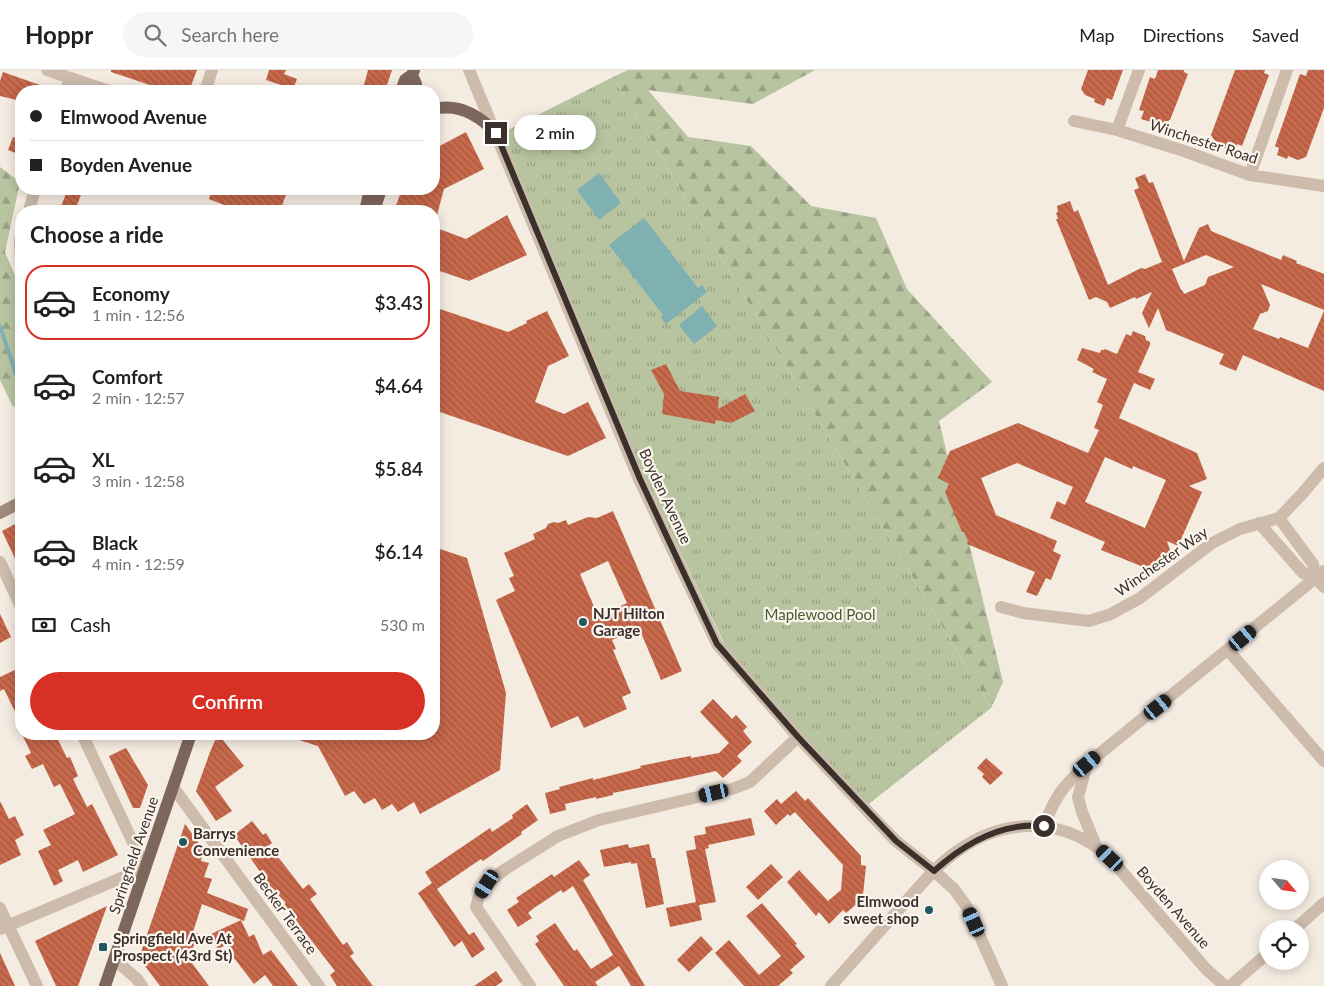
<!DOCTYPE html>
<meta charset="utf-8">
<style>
:root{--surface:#fff;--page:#f6f6f6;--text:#202124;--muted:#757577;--line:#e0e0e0;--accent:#d93025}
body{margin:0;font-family:Lato,sans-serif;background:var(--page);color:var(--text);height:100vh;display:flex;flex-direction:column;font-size:19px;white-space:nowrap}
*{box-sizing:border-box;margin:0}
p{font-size:16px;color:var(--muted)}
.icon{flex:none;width:28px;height:28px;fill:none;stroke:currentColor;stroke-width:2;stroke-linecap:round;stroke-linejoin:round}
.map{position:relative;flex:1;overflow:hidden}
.details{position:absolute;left:15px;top:135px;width:425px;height:535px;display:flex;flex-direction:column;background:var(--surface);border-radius:20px;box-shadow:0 2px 12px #0003}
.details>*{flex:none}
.hud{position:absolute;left:15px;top:15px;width:425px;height:110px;border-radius:20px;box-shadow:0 2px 12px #0003;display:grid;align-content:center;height:110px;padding:0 15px;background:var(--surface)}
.needle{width:32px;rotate:119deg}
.tools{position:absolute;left:1259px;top:790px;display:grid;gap:10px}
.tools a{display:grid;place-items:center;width:50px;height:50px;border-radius:50%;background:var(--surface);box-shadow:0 2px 12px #0003;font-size:25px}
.end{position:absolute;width:22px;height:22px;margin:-11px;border:6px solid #3b302b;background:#fff;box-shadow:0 0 0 2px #fff}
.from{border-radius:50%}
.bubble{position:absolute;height:35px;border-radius:18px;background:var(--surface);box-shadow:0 2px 12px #0003;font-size:16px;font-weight:600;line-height:35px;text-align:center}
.car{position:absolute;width:15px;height:30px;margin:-15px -8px;border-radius:6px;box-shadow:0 0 4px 1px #0007;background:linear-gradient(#222 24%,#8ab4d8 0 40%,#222 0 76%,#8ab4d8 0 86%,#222 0)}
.hud b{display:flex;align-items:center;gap:18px;height:48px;font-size:19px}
.hud b+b{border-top:1px solid var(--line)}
.hud i{width:12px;height:12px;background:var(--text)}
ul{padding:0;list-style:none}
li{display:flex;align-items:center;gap:15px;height:75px;margin:0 10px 8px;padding:0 5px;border:2px solid transparent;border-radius:20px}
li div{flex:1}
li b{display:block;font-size:19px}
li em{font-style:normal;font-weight:600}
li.selected{border-color:var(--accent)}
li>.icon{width:45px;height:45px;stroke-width:1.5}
h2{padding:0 15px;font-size:22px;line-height:60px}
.pay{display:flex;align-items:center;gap:12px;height:55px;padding:0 15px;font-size:19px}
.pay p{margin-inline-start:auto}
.action{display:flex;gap:10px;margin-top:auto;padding:10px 15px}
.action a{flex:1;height:58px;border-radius:30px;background:var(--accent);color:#fff;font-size:20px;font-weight:600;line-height:58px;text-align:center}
header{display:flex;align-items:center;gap:30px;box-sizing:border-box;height:70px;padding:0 25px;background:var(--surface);border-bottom:1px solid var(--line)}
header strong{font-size:24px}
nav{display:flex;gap:28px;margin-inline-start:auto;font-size:18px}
.search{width:350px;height:45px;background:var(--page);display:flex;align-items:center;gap:12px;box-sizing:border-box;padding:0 18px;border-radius:28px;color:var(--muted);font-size:19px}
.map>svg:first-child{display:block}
.forest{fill:url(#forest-firs)}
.park{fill:url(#park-tufts)}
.water{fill:#7fb0b2}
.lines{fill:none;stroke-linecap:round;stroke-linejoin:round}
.stream{stroke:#7fb0b2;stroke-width:4}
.building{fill:url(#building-back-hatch);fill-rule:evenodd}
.minor{stroke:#cdbbac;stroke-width:12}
.tertiary{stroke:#cdbbac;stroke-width:12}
.secondary{stroke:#a18a7d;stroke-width:12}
.primary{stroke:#7d675c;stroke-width:12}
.route{stroke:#3b302b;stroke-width:6}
.poi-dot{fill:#1f5a5e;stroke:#fbf5ee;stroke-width:2}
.labels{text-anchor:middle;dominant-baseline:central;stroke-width:4.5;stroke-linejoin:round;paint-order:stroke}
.street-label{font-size:15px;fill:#3b302b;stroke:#fbf5ee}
.poi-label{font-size:15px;font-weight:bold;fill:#3b302b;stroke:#fbf5ee;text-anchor:start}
.park-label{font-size:15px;fill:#4a5a2e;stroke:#fbf5ee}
</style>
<header>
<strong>Hoppr</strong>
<div class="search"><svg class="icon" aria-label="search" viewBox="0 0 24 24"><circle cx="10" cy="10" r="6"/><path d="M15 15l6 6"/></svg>Search here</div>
<nav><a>Map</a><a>Directions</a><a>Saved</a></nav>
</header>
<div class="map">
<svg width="1324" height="916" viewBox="0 0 1324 916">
<defs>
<pattern id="forest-firs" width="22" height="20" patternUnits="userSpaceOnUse" patternTransform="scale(1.25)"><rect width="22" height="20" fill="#b8c4a0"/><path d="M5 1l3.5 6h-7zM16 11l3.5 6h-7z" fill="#97a083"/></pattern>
<pattern id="park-tufts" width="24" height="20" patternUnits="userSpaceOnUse" patternTransform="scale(1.25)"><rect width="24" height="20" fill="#b8c4a0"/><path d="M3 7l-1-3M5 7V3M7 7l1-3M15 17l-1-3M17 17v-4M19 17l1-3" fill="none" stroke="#97a083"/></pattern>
<pattern id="building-back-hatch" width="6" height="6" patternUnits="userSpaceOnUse" patternTransform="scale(1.25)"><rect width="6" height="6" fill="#c8694b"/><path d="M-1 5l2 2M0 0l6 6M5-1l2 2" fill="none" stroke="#a4573f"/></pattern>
</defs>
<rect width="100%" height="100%" fill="#f4ebe1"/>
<path class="forest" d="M628,0H815L753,34L648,20L688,67L751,76L811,136L876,148L907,219L992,312L939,351L1003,612L991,638L613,7Z
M0,97L20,112L5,182L21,220V334L13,337L0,310Z"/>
<path class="park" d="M613,7L991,638L861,740L737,600L642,402L496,66Z"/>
<path class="water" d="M599,103L621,133L599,150L577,120Z
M644,148L698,218L702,215L707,222L666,254L661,248L663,245L609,175Z
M702,236L717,256L694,274L679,255Z"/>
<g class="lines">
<path class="stream" d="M0,256L21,319"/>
</g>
<path class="building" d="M111,0H197L189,21H168L111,2Z
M269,0H286L284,4L297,9L293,19L266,10Z
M368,0H392L385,21L364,15Z
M1088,0H1123L1112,30L1107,28L1104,36L1094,32L1095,29L1085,25L1081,19Z
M1158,0H1184V2L1188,4L1170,50L1163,53L1152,49L1151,52L1141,49L1144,41L1139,40L1150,7L1155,9Z
M1235,0H1265L1264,3L1269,5L1242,76L1237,74L1235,82L1224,78L1225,75L1215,71L1211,65Z
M1308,0H1324V38L1306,87L1298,90L1288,86L1287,89L1277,85L1279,78L1275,76L1300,4L1306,6Z
M3,2L54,20V21H21V31L0,26V11Z
M466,62L484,99L444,119L437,145H434V141H394L402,119H434V79Z
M13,67L21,70V85L8,80Z
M1145,104L1149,113L1153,112L1184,191L1199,158L1208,154L1211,161L1281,190L1283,185L1297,191L1296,193L1324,204V240L1261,214L1270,235L1268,241L1260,244L1253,259L1279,269L1280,267L1308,278L1324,241V321L1243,285L1236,301L1219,294L1224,284L1166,260L1158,238L1149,258L1142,243L1152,222L1136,229L1135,227L1110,238L1107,232L1096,227L1089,230L1056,149H1058L1056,143L1058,142L1057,136L1070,131L1074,142L1078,140L1108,215L1141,198L1145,199L1162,192L1134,120L1139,118L1135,108ZM1206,185L1234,197L1208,207L1205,215L1184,224L1182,220H1181L1172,199Z
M68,119H83L75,141H59Z
M212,119H288L280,141H243L229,137L209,129Z
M507,145L527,185L469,211L434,199V157L466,169Z
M434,237L508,262L527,253L526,251L547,241L569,286L548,296L535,332L564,344L588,332L606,368L568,386L434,340Z
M1133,261L1145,266L1146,270L1150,272V275L1138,302L1155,309L1150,320L1134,313L1119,348L1197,383L1207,409L1189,416L1202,422L1178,476L1167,471L1173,489L1146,498L1101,480L1105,472L1050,448L1057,431L1065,435L1073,417L1017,393L981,408L996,445L1057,471L1053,481L1061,485L1051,510L1046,508L1037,526L1026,522L1035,502L967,474L968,471L964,462H962L945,422L949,414L938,408L950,381L1018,353L1088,383L1099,360L1094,358L1103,335L1097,332L1107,309L1092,302L1094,299L1077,290L1082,278L1100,283L1101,280H1104L1105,279L1117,284L1126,264L1131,266ZM1105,387L1132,399L1133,396L1166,410L1145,458L1085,432Z
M666,294L680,321L719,327L718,339L745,324L755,341L731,353L716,350L715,354L662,344L664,324L651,300Z
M613,441L682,601L661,610L639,558L612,570L616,579L613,580L631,623L622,627L627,639L584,658L578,646L551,658L496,530L515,521L509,508L514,506L504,483L535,469L533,464L546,458L548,454L554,452L558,453L566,450L568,455L588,447L597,448ZM608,491L627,533L598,546L580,504Z
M21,451V501L2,461Z
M434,477L467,488L506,623L500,700L420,744L414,732L398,742L392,734L382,740L375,728L364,734L354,721L345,726L318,676L286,666L287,664H434Z
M0,544L11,567L0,573Z
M21,597V654L4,619L0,621V607Z
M713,629L732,649L736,645L747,657L743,661L752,672L737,686L742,691L723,708L716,701L685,708L613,723V725L596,729V727L565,734L566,740L550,744L545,723L560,719L559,717L593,708V710L641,698L640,696L674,689L691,686V688L719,683L729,673L700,642Z
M22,664H55L67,688L70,687L78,706L73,709L87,737L92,734L118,785L83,802L78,790L58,800L63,811L54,816L38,781L51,775L43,760L75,744L60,714L54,717L43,694L32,699L25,686L31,683Z
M218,664L244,696L215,717L232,741L216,751L196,721L210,682Z
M126,678L148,715L140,738H133L109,686Z
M986,688L1003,703L990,715L982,707L984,704L977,698Z
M796,721L805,731L808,728L861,786V795L866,796L863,825H860L859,832L846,843L843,840L829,854L819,842L816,846L787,812L799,800L828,831L841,820L843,795L795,742L790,746L788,744L776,755L764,741L777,729L781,734Z
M0,731L9,749L15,746L24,765L15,770L21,785L0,795Z
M527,734L538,750L521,762L522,764L483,791L481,789L437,819L469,865L474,862L485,879L472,888L462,871L454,877L418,823L432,813L425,802L490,758L492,762L513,748L512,745Z
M751,748L755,765L708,775L709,778L705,779L716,832L699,835L702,850L670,857L666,838L696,832L686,781L696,779L694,766L706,764L705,757Z
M252,751L263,765L266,763L272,773L268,776L282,792L303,819L309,814L317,824L310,829L343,875L347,872L354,883L350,886L373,916H337L330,905L335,901L304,861L284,834L286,833L271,817L234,765Z
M185,754L204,780L201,791L209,793L204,807L212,809L207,823L248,839L244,851L202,834L193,862L198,863L189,889L209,916H160L139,888Z
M628,774L629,778L649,774L652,788H655L664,834L646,838L637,793L631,794V792L604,797L600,780Z
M579,790L590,805L583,810L645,916H631L619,896L595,912L598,916H564L535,874L539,871L536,866L555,853L574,881L577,879L591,899L613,885L573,816L563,823L561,820L534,838L528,843L532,848L518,857L507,840L519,832L516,828L552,804L554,807Z
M771,794L783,807L758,830L746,817Z
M762,833L797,874L795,875L805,887L790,900L793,903L778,916H744L715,883L729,870L759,905L781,886L746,846Z
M107,836L78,916H56L35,871Z
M241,850L249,867L254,864L263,885L271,880L298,916H273L265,905L254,914L234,888L228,874L218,879L211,864Z
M701,866L713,879L689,902L677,890Z
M0,883L15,916H0Z
M496,901L503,911L496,916H474Z"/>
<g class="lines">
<path class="minor" d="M47,0L109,21
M66,21L70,8
M205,21L212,0
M1074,51L1117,60L1184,81L1250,105L1324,116
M1117,60L1139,0
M1250,105L1287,0
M29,141L35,119
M21,166L20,171L21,187
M1279,448L1302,424L1324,398
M1259,453L1303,503L1315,508L1313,494L1279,448
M0,492L21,537
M1315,508L1324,517
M1001,537L1023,543L1089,551L1111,544L1140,528L1212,473L1240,459L1279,448
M1228,580L1324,691
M1087,694L1078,727L1082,742L1096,776
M173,717L319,916
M934,801L954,819L967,837L1002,916
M0,838L37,916
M0,859L145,798L82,664
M1295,859L1324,833
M114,889L137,909L142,916
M530,916L476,837L479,826L487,814L504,800L558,766L599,750L732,719L750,712L798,667
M1230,916L1268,883"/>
<path class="tertiary" d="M469,0L639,409L717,574L798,667L888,763L896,771L934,801
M1044,756C1056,724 1063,717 1087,694L1324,501
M831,916C855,889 878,863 902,836C919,817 935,797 956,782C1005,746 1065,747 1110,788L1206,899L1225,916"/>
<path class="secondary" d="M0,443L21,432"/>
<path class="primary" d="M412,5L416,14L413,21
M401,21L405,10L412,5L414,0
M434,39C458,33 479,45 496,63
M365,141L370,119
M374,141L381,119
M105,916L191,664"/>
</g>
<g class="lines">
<path class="route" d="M496,63L640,409L717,574L798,667L896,771L934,801C965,773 1002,752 1044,756"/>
</g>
<g class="poi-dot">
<circle cx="583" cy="552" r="5"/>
<circle cx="183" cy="772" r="5"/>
<circle cx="929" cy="840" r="5"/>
<rect x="98" y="872" width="10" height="10" rx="2.5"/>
</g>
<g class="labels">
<g class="street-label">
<text transform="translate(1204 71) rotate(18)">Winchester Road</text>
<text transform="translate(666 426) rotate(65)">Boyden Avenue</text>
<text transform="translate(1161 491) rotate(-35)">Winchester Way</text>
<text transform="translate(133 785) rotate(-71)">Springfield Avenue</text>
<text transform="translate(1174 837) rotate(49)">Boyden Avenue</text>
<text transform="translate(286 843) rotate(54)">Becker Terrace</text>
</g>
<g class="poi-label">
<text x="593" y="543">NJT Hilton<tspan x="593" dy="17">Garage</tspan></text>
<text x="193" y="763">Barrys<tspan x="193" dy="17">Convenience</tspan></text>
<text x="919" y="831" text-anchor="end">Elmwood<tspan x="919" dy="17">sweet shop</tspan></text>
<text x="113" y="868">Springfield Ave At<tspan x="113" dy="17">Prospect (43rd St)</tspan></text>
</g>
<g class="park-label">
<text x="820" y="544">Maplewood Pool</text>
</g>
</g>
</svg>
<div class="tools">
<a><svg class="needle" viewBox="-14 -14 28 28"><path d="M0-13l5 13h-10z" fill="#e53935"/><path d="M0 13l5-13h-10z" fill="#757577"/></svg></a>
<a><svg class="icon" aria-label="locate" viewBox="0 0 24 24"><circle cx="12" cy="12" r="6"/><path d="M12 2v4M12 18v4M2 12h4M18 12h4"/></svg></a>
</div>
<i class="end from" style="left:1044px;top:756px"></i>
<i class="end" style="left:496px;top:63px"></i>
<div class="bubble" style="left:514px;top:45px;width:82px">2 min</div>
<i class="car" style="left:1243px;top:568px;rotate:50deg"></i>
<i class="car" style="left:1158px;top:637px;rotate:51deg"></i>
<i class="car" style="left:1087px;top:694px;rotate:50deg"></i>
<i class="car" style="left:714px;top:723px;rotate:257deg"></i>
<i class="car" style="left:1110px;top:788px;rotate:313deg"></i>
<i class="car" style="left:487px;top:814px;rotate:212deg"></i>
<i class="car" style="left:974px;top:852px;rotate:336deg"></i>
<div class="hud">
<b><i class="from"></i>Elmwood Avenue</b>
<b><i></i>Boyden Avenue</b>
</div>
<section class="details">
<h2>Choose a ride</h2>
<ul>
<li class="selected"><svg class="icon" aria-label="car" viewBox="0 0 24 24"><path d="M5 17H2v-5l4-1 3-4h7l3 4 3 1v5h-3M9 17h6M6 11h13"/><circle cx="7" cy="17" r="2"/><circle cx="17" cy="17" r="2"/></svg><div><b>Economy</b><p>1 min · 12:56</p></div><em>$3.43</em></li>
<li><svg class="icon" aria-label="car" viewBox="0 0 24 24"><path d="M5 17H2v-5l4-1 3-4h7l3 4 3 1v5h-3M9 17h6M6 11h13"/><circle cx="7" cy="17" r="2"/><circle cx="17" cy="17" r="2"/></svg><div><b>Comfort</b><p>2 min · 12:57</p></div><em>$4.64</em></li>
<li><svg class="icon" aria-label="car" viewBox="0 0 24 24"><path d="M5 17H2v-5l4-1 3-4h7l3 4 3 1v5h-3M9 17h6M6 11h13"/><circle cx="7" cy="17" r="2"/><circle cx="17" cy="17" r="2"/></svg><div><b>XL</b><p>3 min · 12:58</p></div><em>$5.84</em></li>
<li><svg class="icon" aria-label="car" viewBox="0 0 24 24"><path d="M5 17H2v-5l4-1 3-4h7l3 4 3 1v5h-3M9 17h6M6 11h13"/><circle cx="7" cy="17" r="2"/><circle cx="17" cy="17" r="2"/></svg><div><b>Black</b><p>4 min · 12:59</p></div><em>$6.14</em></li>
</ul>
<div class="pay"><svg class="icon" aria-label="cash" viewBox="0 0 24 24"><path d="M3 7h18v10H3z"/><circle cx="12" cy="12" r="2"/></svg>Cash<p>530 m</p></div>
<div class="action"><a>Confirm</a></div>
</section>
</div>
